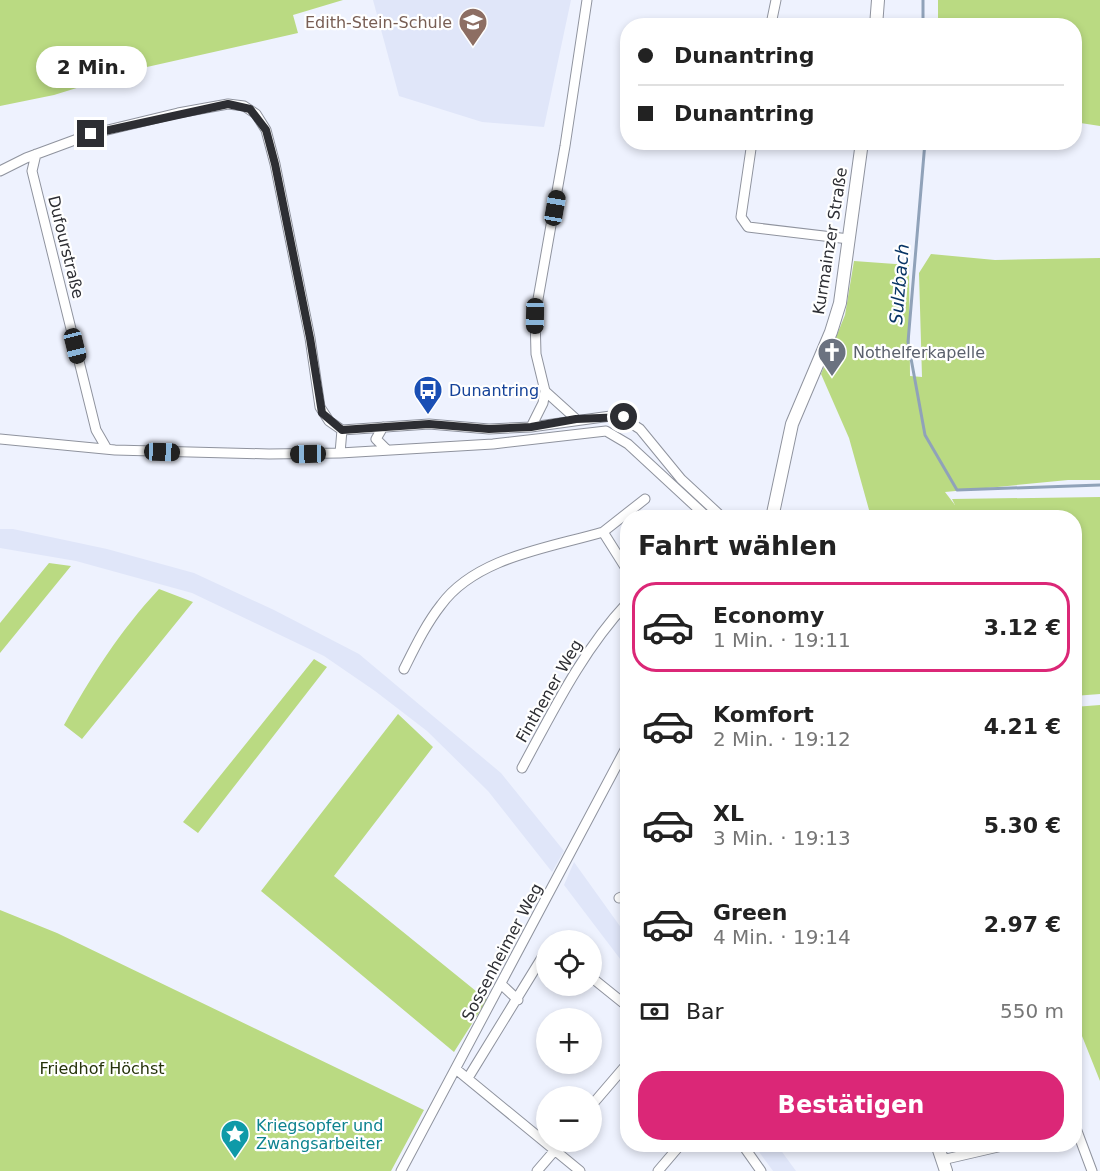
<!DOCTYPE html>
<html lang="de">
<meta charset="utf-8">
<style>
:root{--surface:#fff;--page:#f2f2f2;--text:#222;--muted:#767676;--line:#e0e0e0;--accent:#db2777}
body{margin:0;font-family:"DejaVu Sans",sans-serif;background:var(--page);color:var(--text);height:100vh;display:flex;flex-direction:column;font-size:22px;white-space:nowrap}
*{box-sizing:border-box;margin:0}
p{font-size:20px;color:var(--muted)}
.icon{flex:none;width:33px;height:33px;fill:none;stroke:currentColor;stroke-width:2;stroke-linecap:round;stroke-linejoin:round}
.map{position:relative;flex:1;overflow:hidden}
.details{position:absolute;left:620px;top:510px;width:462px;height:642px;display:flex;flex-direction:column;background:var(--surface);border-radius:24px;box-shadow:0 3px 9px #0003}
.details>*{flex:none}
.hud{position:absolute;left:620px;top:18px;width:462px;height:132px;border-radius:24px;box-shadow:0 3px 9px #0003;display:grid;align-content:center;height:132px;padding:0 18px;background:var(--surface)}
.buttons{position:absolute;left:536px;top:930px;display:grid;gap:12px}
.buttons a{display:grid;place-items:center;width:66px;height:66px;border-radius:50%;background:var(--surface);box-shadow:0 3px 9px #0003;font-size:30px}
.end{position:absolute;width:27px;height:27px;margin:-14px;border:8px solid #2d2e33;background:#fff;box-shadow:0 0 0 3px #fff}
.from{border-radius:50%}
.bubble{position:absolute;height:42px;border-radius:21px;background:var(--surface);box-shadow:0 3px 9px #0003;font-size:20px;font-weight:600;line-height:42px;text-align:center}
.car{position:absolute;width:18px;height:36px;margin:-18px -9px;border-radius:8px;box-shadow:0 0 4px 2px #0007;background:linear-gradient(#222 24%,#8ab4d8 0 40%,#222 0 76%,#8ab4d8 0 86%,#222 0)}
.hud b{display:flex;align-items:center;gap:21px;height:57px;font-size:22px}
.hud b+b{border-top:2px solid var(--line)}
.hud i{width:15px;height:15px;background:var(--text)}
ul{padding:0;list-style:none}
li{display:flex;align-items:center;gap:18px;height:90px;margin:0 12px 9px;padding:0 6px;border:3px solid transparent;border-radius:24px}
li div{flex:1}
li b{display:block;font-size:22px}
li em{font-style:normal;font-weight:600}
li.current{border-color:var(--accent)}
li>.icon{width:54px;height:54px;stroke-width:1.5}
h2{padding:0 18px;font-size:27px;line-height:72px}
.pay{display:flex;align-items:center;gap:15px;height:66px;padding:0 18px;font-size:22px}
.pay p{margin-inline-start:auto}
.primary-button{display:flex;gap:12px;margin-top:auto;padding:12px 18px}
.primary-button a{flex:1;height:69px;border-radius:24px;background:var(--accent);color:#fff;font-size:24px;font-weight:600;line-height:69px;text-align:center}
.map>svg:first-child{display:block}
.built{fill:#e0e6f9}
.green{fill:#bada82}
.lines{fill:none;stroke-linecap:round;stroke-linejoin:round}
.stream{stroke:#90a2b9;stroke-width:3}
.minor-casing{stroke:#8f939e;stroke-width:11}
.major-casing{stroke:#8f939e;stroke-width:14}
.minor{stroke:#fff;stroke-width:9}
.major{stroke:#fff;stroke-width:12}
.route{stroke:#2d2e33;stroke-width:8}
.labels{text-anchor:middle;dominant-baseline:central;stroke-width:4.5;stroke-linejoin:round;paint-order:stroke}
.education-label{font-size:16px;fill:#785e54;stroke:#fff;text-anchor:end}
.street-label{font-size:16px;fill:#2d2e33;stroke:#fff}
.worship-label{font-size:16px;fill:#5b616d;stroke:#fff;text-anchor:start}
.transit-label{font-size:16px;fill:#164399;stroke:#fff;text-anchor:start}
.park-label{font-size:16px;fill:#26330a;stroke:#fff}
.culture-label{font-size:16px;fill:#0d838f;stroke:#fff;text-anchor:start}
.water-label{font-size:18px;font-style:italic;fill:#083565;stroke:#fff}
</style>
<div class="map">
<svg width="1100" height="1171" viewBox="0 0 1100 1171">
<rect width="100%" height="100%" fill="#eef2fe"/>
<path class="built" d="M373,0H571L544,127L482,122L399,96Z
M0,529H13L107,549L194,573L274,610L359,654L501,773L564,851L552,872L488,791L427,731L375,691L324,656L192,593L76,561L0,548Z
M574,862L627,936V968L564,885Z
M754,1145H777L796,1171H773Z"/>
<path class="green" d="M0,0H343L293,15L298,33L138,69L54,95L0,106Z
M938,0H1100V126L1074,122V26L938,25Z
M931,254L995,260L1100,258V480H1068L945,492L955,505L952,499L1100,497V694L1074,696V518L871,517L849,438L821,374L845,315L854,261L909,265L910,376L922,377L919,273Z
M49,563L71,566L0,653V623Z
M159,589L193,602L82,739L64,725C92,675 120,631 159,589Z
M314,659L327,667L198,833L183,822Z
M1100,705V1081L1074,1016V707Z
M398,714L433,747L334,876L487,1000L454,1052L261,891Z
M0,910L57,933L424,1110L391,1171H0Z"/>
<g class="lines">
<path class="stream" d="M923,0V26
M925,142L908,342L925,435L957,490L1100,485"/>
<g class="minor-casing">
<path id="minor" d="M771,24L776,0
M752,142L741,217L748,227L849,239
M36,154L32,171L96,430L107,449
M0,171L26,158L91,134L178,113L228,104L244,106L256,114L266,130L275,164L310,338L320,407L329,421L342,430L429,424L489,429L531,427L618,415L640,429L681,479L723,518
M545,391L576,419
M383,427L376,439L387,450
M531,427L543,403L545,391L536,354L535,316L565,146L587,0
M0,439L115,450L269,454L340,453L493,444L606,431L628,444L708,518
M340,453L342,430
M603,532L645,499
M404,669C415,647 426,624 441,605C476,557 549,548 603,532L627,570
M522,768C553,711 582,651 627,603
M619,898L626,895
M591,977L627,1006
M502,985L518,1000
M457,1070L580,1171
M468,1078L546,951
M591,1106L627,1064
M1074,1123L1092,1171
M742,1144L761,1171
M942,1160L1011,1144
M401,1171L627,746
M537,1171L562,1142
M658,1171L681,1144"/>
</g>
<g class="major-casing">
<path id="major" d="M876,26L878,0
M772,518L792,424L831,332L840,303L862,142
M937,1144L946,1171"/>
</g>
<use href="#minor" class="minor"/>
<use href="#major" class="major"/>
</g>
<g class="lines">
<path class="route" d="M91,134L228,104L250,109L266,130L275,164L310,338L322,413L342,430L429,424L489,429L531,427L576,419L624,417"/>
</g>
<defs>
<g id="school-pin" transform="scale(1.5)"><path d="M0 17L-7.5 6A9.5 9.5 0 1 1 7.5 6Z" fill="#8d6e63" stroke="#fff"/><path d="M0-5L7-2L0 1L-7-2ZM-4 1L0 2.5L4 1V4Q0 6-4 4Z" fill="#fff"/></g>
<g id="church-pin" transform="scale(1.5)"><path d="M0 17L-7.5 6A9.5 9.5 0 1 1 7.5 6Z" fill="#6b7280" stroke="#fff"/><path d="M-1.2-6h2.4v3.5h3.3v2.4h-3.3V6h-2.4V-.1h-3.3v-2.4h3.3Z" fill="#fff"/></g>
<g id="bus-pin" transform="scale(1.5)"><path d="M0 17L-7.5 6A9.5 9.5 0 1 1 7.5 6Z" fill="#1a4fb4" stroke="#fff"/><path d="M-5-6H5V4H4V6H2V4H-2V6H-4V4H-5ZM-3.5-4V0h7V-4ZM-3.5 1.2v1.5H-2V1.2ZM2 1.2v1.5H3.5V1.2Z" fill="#fff"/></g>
<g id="sight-pin" transform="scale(1.5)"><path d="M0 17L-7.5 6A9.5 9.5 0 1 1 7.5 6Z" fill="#0f9aa8" stroke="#fff"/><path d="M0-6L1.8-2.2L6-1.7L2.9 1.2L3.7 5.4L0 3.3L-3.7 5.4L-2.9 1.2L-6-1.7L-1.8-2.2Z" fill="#fff"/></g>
</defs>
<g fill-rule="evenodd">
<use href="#school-pin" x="473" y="22"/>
<use href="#church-pin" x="832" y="352"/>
<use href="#bus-pin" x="428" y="390"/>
<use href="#sight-pin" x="235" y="1134"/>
</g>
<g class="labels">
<g class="education-label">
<text x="452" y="22">Edith-Stein-Schule</text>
</g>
<g class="street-label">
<text transform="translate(830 241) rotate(-81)">Kurmainzer Straße</text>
<text transform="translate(66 247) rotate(76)">Dufourstraße</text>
<text transform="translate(549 691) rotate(-60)">Finthener Weg</text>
<text transform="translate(502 952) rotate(-62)">Sossenheimer Weg</text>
</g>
<g class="worship-label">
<text x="853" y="352">Nothelferkapelle</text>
</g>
<g class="transit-label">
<text x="449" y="390">Dunantring</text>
</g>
<g class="park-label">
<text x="102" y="1068">Friedhof Höchst</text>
</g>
<g class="culture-label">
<text x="256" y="1125">Kriegsopfer und<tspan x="256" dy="18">Zwangsarbeiter</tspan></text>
</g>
<g class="water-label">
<text transform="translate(899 284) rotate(-85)">Sulzbach</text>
</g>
</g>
</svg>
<div class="buttons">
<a><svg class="icon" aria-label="locate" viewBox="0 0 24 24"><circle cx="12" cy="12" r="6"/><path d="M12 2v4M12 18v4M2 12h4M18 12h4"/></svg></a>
<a>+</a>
<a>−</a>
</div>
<i class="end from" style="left:624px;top:417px"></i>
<i class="end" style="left:91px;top:134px"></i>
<div class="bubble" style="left:36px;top:46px;width:111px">2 Min.</div>
<i class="car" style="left:555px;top:208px;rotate:10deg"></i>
<i class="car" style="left:535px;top:316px;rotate:181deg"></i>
<i class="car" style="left:75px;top:346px;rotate:166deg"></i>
<i class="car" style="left:162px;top:452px;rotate:92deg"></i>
<i class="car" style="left:308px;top:454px;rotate:269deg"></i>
<div class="hud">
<b><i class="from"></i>Dunantring</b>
<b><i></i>Dunantring</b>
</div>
<section class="details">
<h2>Fahrt wählen</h2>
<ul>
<li class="current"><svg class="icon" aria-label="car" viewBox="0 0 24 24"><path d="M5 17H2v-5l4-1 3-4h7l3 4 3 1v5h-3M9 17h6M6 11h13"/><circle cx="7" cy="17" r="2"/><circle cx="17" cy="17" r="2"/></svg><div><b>Economy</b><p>1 Min. · 19:11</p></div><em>3.12 €</em></li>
<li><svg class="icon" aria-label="car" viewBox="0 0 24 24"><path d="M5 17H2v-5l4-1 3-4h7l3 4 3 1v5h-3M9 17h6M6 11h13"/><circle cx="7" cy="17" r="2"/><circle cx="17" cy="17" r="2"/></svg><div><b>Komfort</b><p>2 Min. · 19:12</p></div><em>4.21 €</em></li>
<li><svg class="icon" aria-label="car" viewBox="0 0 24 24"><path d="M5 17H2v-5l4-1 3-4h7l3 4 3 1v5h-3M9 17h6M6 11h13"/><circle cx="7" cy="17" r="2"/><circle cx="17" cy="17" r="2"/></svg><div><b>XL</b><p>3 Min. · 19:13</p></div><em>5.30 €</em></li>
<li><svg class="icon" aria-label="car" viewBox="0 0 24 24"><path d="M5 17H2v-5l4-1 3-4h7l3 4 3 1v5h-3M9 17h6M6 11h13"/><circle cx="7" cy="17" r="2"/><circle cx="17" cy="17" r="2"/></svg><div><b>Green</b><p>4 Min. · 19:14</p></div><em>2.97 €</em></li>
</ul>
<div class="pay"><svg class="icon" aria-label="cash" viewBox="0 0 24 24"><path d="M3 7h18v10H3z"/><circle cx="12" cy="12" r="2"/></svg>Bar<p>550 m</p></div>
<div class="primary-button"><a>Bestätigen</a></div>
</section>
</div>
